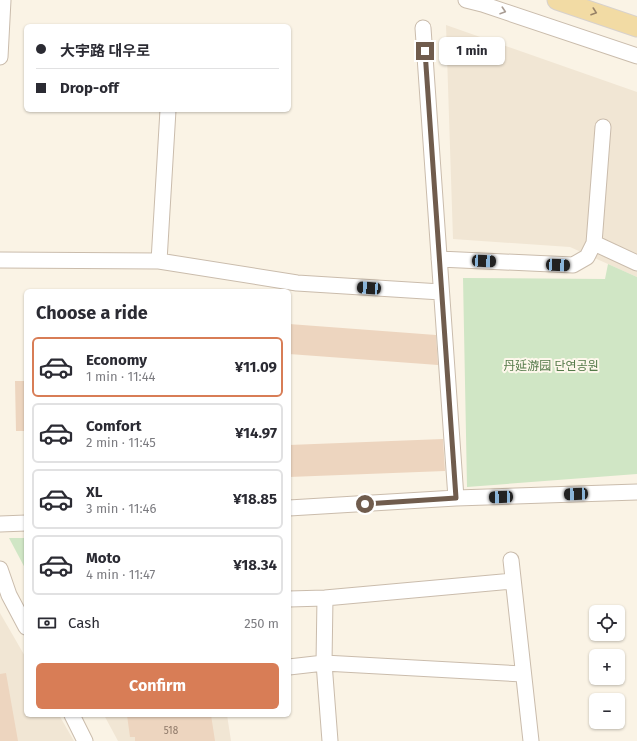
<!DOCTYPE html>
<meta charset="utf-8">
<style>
:root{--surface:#fff;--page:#f7f7f7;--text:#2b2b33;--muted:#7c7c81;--line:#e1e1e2;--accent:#d87d56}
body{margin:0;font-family:"Fira Sans","Noto Sans SC","Noto Sans KR",sans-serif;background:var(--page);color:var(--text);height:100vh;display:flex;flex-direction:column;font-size:15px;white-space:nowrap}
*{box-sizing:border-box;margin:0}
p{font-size:13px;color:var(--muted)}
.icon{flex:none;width:22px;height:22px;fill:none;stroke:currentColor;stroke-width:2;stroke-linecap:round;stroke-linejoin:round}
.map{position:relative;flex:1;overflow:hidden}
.details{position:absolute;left:24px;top:289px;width:267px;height:428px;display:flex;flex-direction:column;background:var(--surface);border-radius:6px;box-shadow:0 1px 3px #0004}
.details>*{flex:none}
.hud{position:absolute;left:24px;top:24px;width:267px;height:88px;border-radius:6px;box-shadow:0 1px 3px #0004;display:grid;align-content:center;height:88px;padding:0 12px;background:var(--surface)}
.tools{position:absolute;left:589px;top:605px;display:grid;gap:8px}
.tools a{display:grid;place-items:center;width:36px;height:36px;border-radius:6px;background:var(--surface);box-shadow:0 1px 3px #0004;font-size:20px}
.end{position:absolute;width:18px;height:18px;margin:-9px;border:5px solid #705c4d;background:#fff;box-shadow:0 0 0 2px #fff}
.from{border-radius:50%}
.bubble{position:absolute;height:28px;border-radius:6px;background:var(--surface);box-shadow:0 1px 3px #0004;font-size:13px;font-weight:700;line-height:28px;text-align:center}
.car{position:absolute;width:12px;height:24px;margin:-12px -6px;border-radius:5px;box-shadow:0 0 3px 1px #0007;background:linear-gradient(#222 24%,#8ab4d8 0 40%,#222 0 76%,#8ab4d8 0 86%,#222 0)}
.hud b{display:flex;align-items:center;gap:14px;height:38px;font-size:15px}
.hud b+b{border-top:1px solid var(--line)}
.hud i{width:10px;height:10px;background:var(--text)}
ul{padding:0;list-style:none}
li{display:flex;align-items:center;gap:12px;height:60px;margin:0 8px 6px;padding:0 4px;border:2px solid var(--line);border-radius:6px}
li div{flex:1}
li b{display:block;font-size:15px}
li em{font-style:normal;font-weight:700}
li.active{border-color:var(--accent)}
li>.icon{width:36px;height:36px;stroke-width:1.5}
h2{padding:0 12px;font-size:18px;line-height:48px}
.pay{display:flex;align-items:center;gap:10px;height:44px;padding:0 12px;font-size:15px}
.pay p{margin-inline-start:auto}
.cta{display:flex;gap:8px;margin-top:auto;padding:8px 12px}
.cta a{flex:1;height:46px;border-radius:6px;background:var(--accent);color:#fff;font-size:16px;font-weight:700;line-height:46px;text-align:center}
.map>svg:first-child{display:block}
.residential{fill:#f1e6d4}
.green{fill:#d0e6c5}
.building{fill:#edd5bf}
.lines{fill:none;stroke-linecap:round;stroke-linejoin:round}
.minor-casing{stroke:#cabcac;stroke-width:17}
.major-casing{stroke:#d7d1cd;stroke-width:21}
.minor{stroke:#fff;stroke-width:15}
.major{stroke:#f2dba4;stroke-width:19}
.oneway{stroke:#a99d94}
.oneway2{stroke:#978267}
.route{stroke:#705c4d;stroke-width:5}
.labels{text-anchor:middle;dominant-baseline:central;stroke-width:4;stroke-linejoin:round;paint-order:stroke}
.number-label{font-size:10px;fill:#8f7a6a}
.park-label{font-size:12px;fill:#547a49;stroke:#fdf7eb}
</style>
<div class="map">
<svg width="637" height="741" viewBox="0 0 637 741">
<rect width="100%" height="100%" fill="#faf3e5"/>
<path class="residential" d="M446,25L637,92V277L570,247L453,239Z
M0,613L26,658V715H59L74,741H0Z
M104,715H227L231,741H118Z"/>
<path class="green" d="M608,264L637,277V474L467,487L463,278L605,279Z
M9,538H26V570Z"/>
<path class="building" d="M289,324L436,335L438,365L289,354Z
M15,381H26V431H16Z
M443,439L445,471L289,477V445Z
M6,673L18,741H0V674Z
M127,715H211L215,741H135V737H130Z"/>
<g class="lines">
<g class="minor-casing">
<path id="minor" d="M466,0L482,4L637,56
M423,28L456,498
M0,57L3,0
M594,243L637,263
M439,259L573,265L587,257L594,243L603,127
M0,260L159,261L297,283L441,292
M159,261L168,110
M289,508L456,498L637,492
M0,524L26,523
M511,560L531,741
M0,569L9,595L26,627
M325,598L324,663L330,741
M289,599L325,598L513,581
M289,667L324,663L523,674
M72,715L85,741"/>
</g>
<g class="major-casing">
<path id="major" d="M557,0L637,27"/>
</g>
<use href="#minor" class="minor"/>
<use href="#major" class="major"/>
</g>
<defs><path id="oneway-chevron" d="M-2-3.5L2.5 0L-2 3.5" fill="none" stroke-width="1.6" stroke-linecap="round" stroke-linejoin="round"/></defs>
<use class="oneway" href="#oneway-chevron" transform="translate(503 11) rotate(18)"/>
<use class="oneway2" href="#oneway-chevron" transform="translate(594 12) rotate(19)"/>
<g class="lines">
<path class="route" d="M365,504L456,498L425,51"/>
</g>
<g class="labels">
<g class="number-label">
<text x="171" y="731">518</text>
</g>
<g class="park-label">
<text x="551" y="366">丹延游园 단연공원</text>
</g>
</g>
</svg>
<div class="tools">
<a><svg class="icon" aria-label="locate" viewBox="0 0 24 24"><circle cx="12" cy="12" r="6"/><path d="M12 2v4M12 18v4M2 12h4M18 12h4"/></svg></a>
<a>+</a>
<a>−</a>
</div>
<i class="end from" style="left:365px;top:504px"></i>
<i class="end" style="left:425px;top:51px"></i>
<div class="bubble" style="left:439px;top:37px;width:66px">1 min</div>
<i class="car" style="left:484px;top:261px;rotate:93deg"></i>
<i class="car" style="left:558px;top:265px;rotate:93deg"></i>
<i class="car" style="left:369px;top:288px;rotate:274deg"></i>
<i class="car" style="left:576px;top:494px;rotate:268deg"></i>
<i class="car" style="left:501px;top:497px;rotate:268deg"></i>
<div class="hud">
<b><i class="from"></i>大宇路 대우로</b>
<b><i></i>Drop-off</b>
</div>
<section class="details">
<h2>Choose a ride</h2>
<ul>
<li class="active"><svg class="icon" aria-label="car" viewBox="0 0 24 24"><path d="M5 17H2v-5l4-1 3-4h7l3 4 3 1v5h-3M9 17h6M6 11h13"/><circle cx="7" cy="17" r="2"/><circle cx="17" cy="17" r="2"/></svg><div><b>Economy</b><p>1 min · 11:44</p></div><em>¥11.09</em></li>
<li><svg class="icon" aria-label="car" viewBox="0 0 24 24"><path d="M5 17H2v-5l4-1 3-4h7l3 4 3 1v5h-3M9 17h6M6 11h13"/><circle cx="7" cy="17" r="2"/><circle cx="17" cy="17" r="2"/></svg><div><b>Comfort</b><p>2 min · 11:45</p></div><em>¥14.97</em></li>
<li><svg class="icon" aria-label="car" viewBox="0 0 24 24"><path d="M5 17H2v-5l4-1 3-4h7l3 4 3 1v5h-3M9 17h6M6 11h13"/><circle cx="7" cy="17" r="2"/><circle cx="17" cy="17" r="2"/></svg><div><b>XL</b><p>3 min · 11:46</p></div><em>¥18.85</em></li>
<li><svg class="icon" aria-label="car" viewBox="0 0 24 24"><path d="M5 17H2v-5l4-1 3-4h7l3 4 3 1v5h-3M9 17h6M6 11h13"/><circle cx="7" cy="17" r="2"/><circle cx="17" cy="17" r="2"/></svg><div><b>Moto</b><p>4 min · 11:47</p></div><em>¥18.34</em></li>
</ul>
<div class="pay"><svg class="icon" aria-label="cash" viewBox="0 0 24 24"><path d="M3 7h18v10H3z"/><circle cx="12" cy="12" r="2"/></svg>Cash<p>250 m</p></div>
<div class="cta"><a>Confirm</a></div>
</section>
</div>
